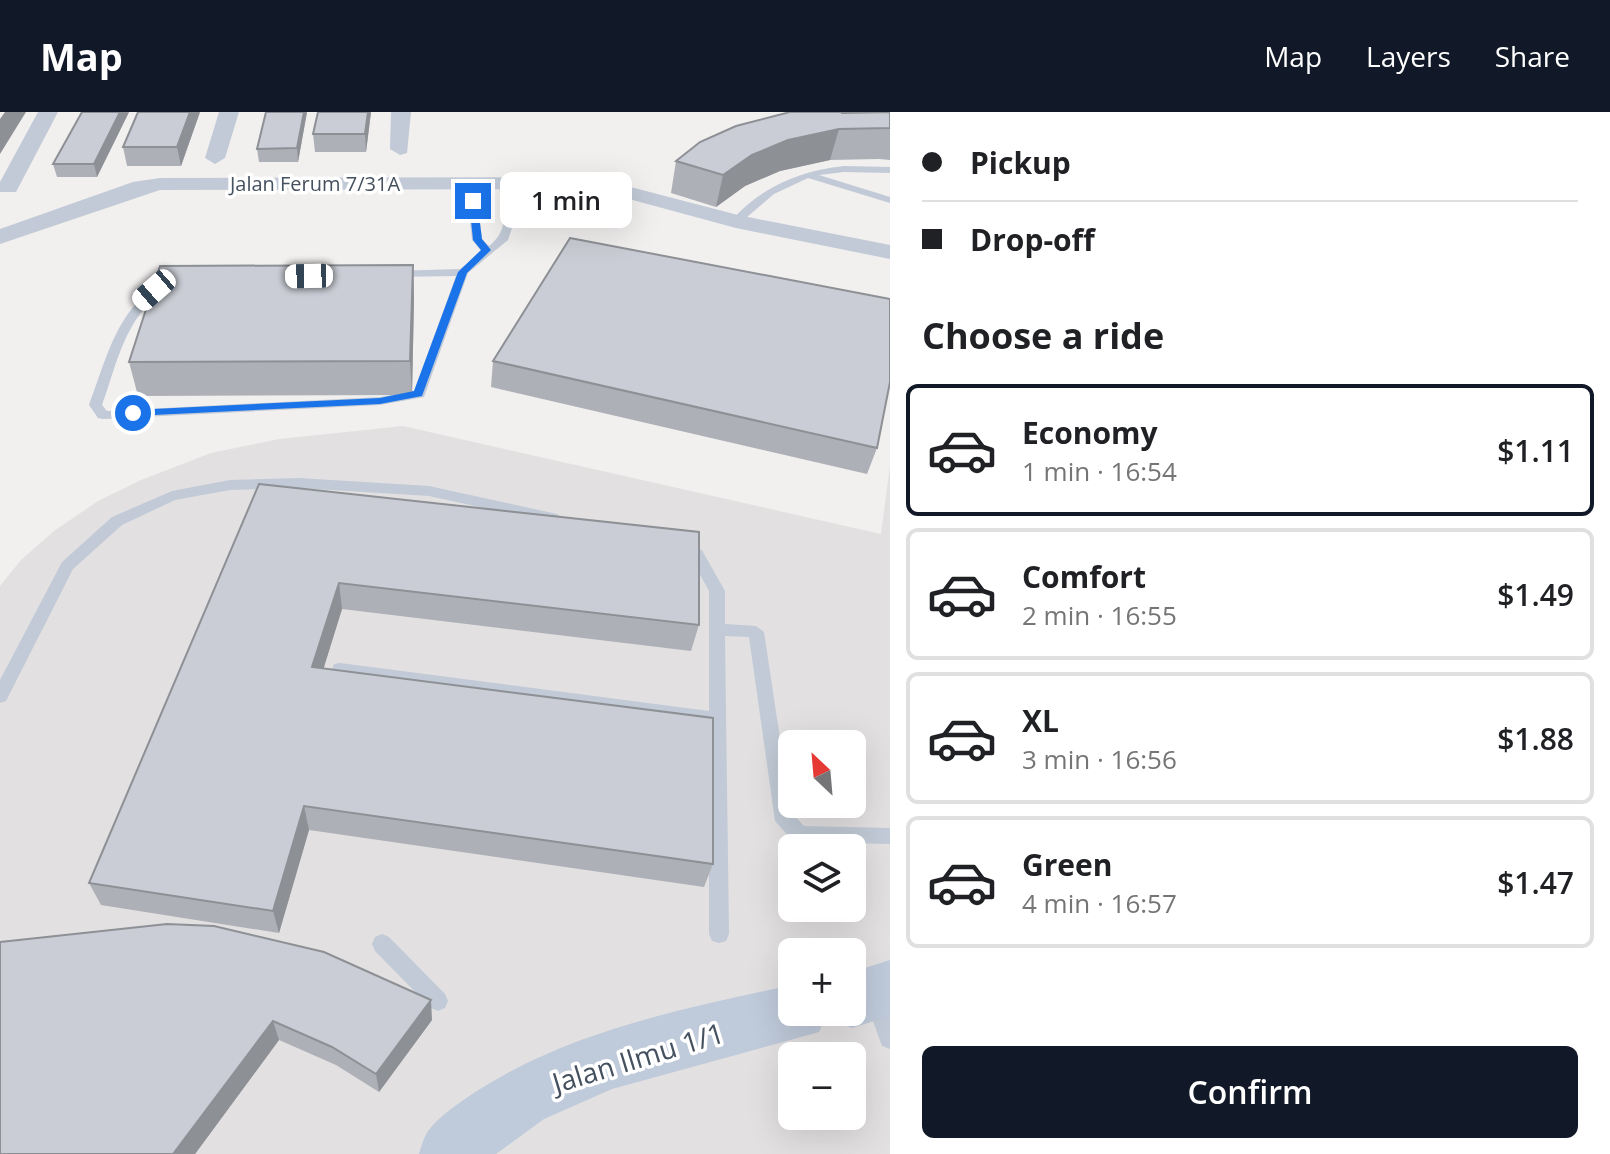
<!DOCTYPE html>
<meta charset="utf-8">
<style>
:root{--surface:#fff;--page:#f2f2f2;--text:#202124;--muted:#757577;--line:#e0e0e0;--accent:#111827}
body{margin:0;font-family:"Open Sans",sans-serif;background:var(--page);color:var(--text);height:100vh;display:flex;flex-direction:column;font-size:30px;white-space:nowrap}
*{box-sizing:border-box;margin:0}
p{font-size:26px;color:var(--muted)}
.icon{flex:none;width:44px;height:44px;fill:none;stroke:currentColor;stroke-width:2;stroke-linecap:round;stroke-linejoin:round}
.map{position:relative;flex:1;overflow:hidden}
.drawer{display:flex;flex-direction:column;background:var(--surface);width:720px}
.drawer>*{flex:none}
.banner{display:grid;align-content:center;height:176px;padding:0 32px;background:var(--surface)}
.needle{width:52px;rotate:334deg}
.controls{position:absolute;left:778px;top:618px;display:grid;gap:16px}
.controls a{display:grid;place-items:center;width:88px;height:88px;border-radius:12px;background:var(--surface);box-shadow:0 8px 32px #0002;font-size:40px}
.end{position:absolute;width:36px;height:36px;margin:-18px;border:10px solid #1a73e8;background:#fff;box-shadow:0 0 0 4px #fff}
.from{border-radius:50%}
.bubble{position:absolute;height:56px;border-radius:12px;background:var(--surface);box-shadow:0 8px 32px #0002;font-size:26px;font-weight:600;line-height:56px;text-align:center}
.car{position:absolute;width:24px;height:48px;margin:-24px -12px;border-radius:10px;box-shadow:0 0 6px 2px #0007;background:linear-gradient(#fff 24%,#345 0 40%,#fff 0 76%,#345 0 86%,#fff 0)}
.banner b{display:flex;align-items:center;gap:28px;height:76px;font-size:30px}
.banner b+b{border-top:2px solid var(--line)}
.banner i{width:20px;height:20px;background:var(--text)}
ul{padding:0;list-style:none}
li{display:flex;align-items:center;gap:24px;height:132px;margin:0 16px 12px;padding:0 16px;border:4px solid var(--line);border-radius:12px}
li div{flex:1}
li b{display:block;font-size:30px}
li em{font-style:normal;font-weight:600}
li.current{border-color:var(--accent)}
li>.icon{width:72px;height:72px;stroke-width:1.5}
h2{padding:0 32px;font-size:36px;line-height:96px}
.action{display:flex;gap:16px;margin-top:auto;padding:16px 32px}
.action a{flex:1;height:92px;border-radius:12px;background:var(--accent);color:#fff;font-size:32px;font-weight:600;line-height:92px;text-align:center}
header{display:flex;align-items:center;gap:48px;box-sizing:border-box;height:112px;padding:0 40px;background:var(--accent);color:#fff}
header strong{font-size:38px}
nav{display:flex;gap:44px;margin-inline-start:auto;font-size:28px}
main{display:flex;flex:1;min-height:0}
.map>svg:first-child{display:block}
.education{fill:#e3e0e1;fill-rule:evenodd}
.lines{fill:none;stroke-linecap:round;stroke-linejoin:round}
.lane{fill:#c1cad6;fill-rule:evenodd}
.street{fill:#c1cad6;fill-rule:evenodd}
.secondary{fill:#bfcada;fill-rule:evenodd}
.wall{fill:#aeb0b7}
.shaded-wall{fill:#8d9095}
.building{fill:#cacdd5;stroke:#8d9095;stroke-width:2}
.route{fill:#1a73e8}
.labels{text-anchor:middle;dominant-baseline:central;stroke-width:7;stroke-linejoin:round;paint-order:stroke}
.far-street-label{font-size:20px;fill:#45515f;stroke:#fff}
.near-street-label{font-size:28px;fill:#45515f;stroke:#fff}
</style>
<header>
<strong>Map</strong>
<nav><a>Map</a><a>Layers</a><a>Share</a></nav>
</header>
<main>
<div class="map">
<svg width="890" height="1042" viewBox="0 0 890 1042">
<rect width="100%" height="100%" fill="#f2efef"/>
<path class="education" d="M403,314L881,422L890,354V1042H0V474L21,448L54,419L98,389L141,368L211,341L279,327ZM792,632H852V692H792ZM792,736H852V796H792ZM792,840H852V900H792ZM792,944H852V1004H792Z"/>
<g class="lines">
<path class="lane" d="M844,54L890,55V61L844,60L819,63L890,85V91L808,66L774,82L740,111L731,109C761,75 799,59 844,54Z
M471,67L476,70L482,127L489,134C515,113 497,94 500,68L509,70L515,107L508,128L468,161L424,285L380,293L103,307L98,306L89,293C106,249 119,186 170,169L176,172C166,180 154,185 146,195C122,221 114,260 102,293L107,299L380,285L414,279L456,164L392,165L386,162L392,159L460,157L482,140L472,128L466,70Z
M299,366L429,374L557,402L564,407L557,412L429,384L299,376L230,378L175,388L122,413L73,457L6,589L0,591V568L62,450L112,405L172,379L230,368Z
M681,432L702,438L704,442L725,479V512L756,514L764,520L791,700L804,714L890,716V732L799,730L792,728L775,709L749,525L725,524L729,822L726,829L719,831L712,829L709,822V613L340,563L334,562L332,557L334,552L340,551L709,599V479L691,446L676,441L674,437L676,433Z
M382,822L389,825L445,882L448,889L445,896L438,899L431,896L375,839L372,832L375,825Z
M875,877L882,880L890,899V937L882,934L865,887L868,880Z"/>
<path class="street" d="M38,0H58L16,80H0V70Z
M219,0H239L225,46L215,52L205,46Z
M391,0H411L407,41L400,43L390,37Z
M592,65L738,103L890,133V147L736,116L592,77L160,78L0,132V117L133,70L160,66Z"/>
<path class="secondary" d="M890,848V904L852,916L832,908L828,900H852V860Z
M792,873V900H828L819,920L612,977L544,1007L496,1042H419C421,1035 424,1025 428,1019C440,1003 463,988 480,977C574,918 685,896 792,873Z"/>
</g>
<path class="wall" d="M82,0H129L97,65H57L53,52Z
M138,0H200L181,54H127L123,35Z
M307,0L298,50H259L257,37Z
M318,0H371L366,40H315L313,22Z
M890,0V48L879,47L830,48L780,59L745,74L716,95L671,81L676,49L842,1Z
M413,153L414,186L412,283L138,284L129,250Z
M493,249L877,336L867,362L491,275Z
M259,372L699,513L691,539L342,497L323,557L713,752L704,775L309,718L279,821L101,793L89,771Z
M0,830L432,908L379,980L336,953L279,928L195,1042H0Z"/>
<path class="shaded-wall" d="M5,0H26L0,42V7Z
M120,0H129L97,65L94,52Z
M190,0H200L181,54L177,35Z
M304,0H307L298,50L297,36Z
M368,0H371L366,40L365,22Z
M839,17L830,48L780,59L745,74L716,95L723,63L752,43L788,28Z
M413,153L414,186L412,283L410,249Z
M339,471L342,497L316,581L312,555Z
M304,694L309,718L279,821L273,799Z
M431,888L432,908L379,980L376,962Z
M273,909L279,928L195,1042H173Z"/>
<path class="building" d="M82,0H120L94,52H53Z
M138,0H190L177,35H123Z
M266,0H304L297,36L257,37Z
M318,0H368L365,22H313Z
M790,0H841L842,1L890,0V16L839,17L788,28L752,43L723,63L676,49L700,30L736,14Z
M570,126L890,187V270L877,336L493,249Z
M413,153L410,249L129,250L160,154Z
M259,372L699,420V513L339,471L312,555L713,606V752L304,694L273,799L89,771Z
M167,812L214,814L324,840L431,888L376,962L332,935L273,909L173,1042H0V830Z"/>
<path class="route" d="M473,86L477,89L482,127L491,138L467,161L422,284L380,292L133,304L128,301L133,298L380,286L414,279L458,160L481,138L473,128L469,89Z"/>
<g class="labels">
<g class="far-street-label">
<text x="315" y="71">Jalan Ferum 7/31A</text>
</g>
<g class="near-street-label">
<text transform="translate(638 945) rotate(-17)">Jalan Ilmu 1/1</text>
</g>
</g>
</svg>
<div class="controls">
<a><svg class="needle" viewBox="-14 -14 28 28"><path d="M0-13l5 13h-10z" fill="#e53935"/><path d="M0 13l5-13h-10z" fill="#757577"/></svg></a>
<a><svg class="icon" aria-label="layers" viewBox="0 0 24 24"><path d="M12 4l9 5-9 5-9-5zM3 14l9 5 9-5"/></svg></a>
<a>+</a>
<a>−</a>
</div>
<i class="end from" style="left:133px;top:301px"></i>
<i class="end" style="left:473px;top:89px"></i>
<div class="bubble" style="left:500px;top:60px;width:132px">1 min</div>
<i class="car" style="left:309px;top:164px;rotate:269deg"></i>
<i class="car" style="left:154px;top:178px;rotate:229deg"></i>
</div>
<section class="drawer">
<div class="banner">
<b><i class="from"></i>Pickup</b>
<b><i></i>Drop-off</b>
</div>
<h2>Choose a ride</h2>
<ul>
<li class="current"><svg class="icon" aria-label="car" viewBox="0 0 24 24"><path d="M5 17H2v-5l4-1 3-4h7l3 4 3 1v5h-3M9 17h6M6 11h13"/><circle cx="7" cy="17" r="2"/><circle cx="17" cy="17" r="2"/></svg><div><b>Economy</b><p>1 min · 16:54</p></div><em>$1.11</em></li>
<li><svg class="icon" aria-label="car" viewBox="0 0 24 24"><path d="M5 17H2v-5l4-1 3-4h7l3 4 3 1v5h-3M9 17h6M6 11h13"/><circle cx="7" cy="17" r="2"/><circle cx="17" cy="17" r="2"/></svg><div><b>Comfort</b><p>2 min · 16:55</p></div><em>$1.49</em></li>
<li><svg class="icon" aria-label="car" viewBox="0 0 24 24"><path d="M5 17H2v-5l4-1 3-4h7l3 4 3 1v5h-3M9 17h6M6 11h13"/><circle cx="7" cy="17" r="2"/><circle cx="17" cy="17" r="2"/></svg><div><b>XL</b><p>3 min · 16:56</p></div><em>$1.88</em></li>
<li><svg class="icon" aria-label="car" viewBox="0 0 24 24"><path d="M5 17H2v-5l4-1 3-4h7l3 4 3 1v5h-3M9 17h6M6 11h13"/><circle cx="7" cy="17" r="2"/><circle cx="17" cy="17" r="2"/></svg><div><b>Green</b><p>4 min · 16:57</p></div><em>$1.47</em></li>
</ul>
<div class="action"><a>Confirm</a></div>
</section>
</main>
